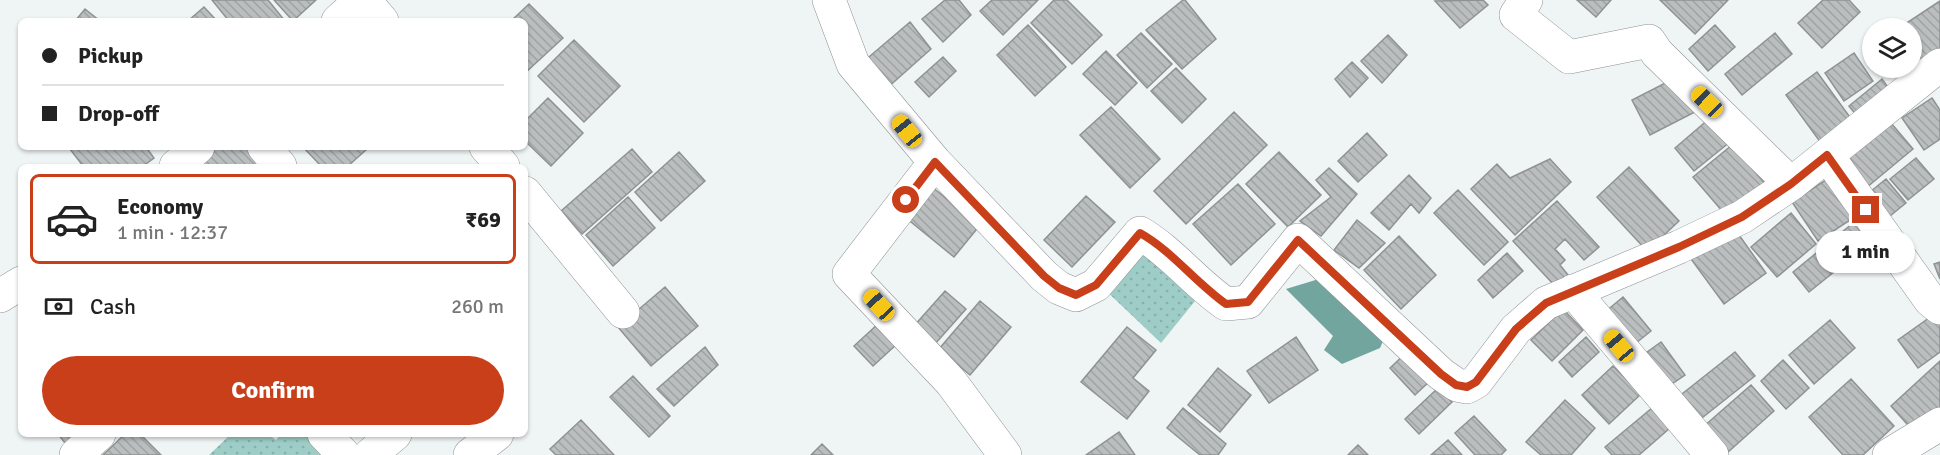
<!DOCTYPE html>
<meta charset="utf-8">
<style>
:root{--surface:#fff;--page:#f6f6f6;--text:#222;--muted:#767676;--line:#e0e0e0;--accent:#c83f1a}
body{margin:0;font-family:Signika,sans-serif;background:var(--page);color:var(--text);height:100vh;display:flex;flex-direction:column;font-size:22px;white-space:nowrap}
*{box-sizing:border-box;margin:0}
p{font-size:20px;color:var(--muted)}
.icon{flex:none;width:33px;height:33px;fill:none;stroke:currentColor;stroke-width:2;stroke-linecap:round;stroke-linejoin:round}
.map{position:relative;flex:1;overflow:hidden}
.sheet{position:absolute;left:18px;top:164px;width:510px;height:273px;display:flex;flex-direction:column;background:var(--surface);border-radius:9px;box-shadow:0 2px 4px #0004}
.sheet>*{flex:none}
.guide{position:absolute;left:18px;top:18px;width:510px;height:132px;border-radius:9px;box-shadow:0 2px 4px #0004;display:grid;align-content:center;height:132px;padding:0 24px;background:var(--surface)}
.buttons{position:absolute;left:1862px;top:18px;display:grid;gap:12px}
.buttons a{display:grid;place-items:center;width:60px;height:60px;border-radius:50%;background:var(--surface);box-shadow:0 2px 4px #0004;font-size:30px}
.end{position:absolute;width:27px;height:27px;margin:-14px;border:8px solid #c83f1a;background:#fff;box-shadow:0 0 0 3px #fff}
.from{border-radius:50%}
.bubble{position:absolute;height:42px;border-radius:21px;background:var(--surface);box-shadow:0 2px 4px #0004;font-size:20px;font-weight:700;line-height:42px;text-align:center}
.car{position:absolute;width:18px;height:36px;margin:-18px -9px;border-radius:8px;box-shadow:0 0 4px 2px #0007;background:linear-gradient(#f5c518 24%,#345 0 40%,#f5c518 0 76%,#345 0 86%,#f5c518 0)}
.guide b{display:flex;align-items:center;gap:21px;height:57px;font-size:22px}
.guide b+b{border-top:2px solid var(--line)}
.guide i{width:15px;height:15px;background:var(--text)}
ul{padding:10px 0 0;list-style:none}
li{display:flex;align-items:center;gap:18px;height:90px;margin:0 12px 9px;padding:0 12px;border:3px solid transparent;border-radius:9px}
li div{flex:1}
li b{display:block;font-size:22px}
li em{font-style:normal;font-weight:700}
li.selected{border-color:var(--accent)}
li>.icon{width:54px;height:54px;stroke-width:1.5}
.pay{display:flex;align-items:center;gap:15px;height:66px;padding:0 24px;font-size:22px}
.pay p{margin-inline-start:auto}
.action{display:flex;gap:12px;margin-top:auto;padding:12px 24px}
.action a{flex:1;height:69px;border-radius:36px;background:var(--accent);color:#fff;font-size:24px;font-weight:700;line-height:69px;text-align:center}
.map>svg:first-child{display:block}
.grass{fill:url(#grass-dots)}
.water{fill:#72a59d}
.building{fill:url(#building-back-hatch);stroke:#8e9392;stroke-width:1.5}
.lines{fill:none;stroke-linecap:round;stroke-linejoin:round}
.street-casing{stroke:#8f9392;stroke-width:34}
.street{stroke:#fff;stroke-width:33}
.route{stroke:#c83f1a;stroke-width:8}
</style>
<div class="map">
<svg width="1940" height="455" viewBox="0 0 1940 455">
<defs>
<pattern id="grass-dots" width="8" height="8" patternUnits="userSpaceOnUse" patternTransform="scale(1.5)"><rect width="8" height="8" fill="#9dcdc6"/><path d="M2 2h.1M6 6h.1" fill="none" stroke="#87b0aa" stroke-width="1.8" stroke-linecap="round"/></pattern>
<pattern id="building-back-hatch" width="6" height="6" patternUnits="userSpaceOnUse" patternTransform="scale(1.5)"><rect width="6" height="6" fill="#babebe"/><path d="M-1 5l2 2M0 0l6 6M5-1l2 2" fill="none" stroke="#9fa3a3"/></pattern>
</defs>
<rect width="100%" height="100%" fill="#eff4f4"/>
<path class="grass" d="M1141,238L1208,285L1161,343L1101,286Z
M231,434H268L276,440L281,434H317L338,455H209Z"/>
<path class="water" d="M1332,275L1387,332L1380,348L1342,364L1324,350L1333,336L1286,289Z"/>
<path class="building" d="M212,0H268L285,21H229Z
M274,0H316L293,21Z
M945,0H959L971,15L943,42L922,19Z
M992,0H1038L1003,35L980,11Z
M1054,0H1067L1102,35L1072,64L1031,23Z
M1183,0H1185L1216,39L1182,69L1146,30Z
M1483,0L1488,5L1460,28L1435,1Z
M1577,0H1611L1596,17Z
M1660,0H1728L1695,34Z
M1823,0H1849L1860,12L1822,48L1798,23Z
M1940,1V53L1918,68L1911,58V28H1899Z
M529,4L563,38L525,73V21H511Z
M204,7L217,21H188Z
M85,9L100,21H75Z
M910,22L931,49L886,89L863,62Z
M1028,25L1066,67L1035,96L997,55Z
M1715,25L1735,47L1708,71L1689,49Z
M1141,33L1172,64L1147,88L1117,55Z
M1775,33L1792,54L1742,95L1725,74Z
M1388,35L1407,55L1382,83L1361,61Z
M574,40L620,86L584,122L538,76Z
M1106,51L1137,83L1115,105L1083,74Z
M1854,53L1873,81L1844,101L1825,73Z
M943,57L956,71L929,97L915,82Z
M1352,62L1368,78L1350,97L1335,79Z
M1176,68L1206,99L1182,123L1151,91Z
M1817,72L1852,120L1821,143L1786,95Z
M1677,77L1695,112L1650,135L1632,100Z
M1882,79L1894,95L1861,121L1849,106Z
M548,98L583,133L551,166L525,141V121Z
M1932,98L1940,110V139L1924,150L1902,118Z
M1111,107L1160,159L1130,188L1080,135Z
M1234,112L1267,145L1186,224L1154,191Z
M1710,118L1730,142L1694,171L1675,148Z
M1891,123L1913,149L1866,188L1844,161Z
M1367,133L1387,155L1358,182L1338,161Z
M1732,145L1767,186L1729,219L1693,177Z
M72,147H146L154,158L143,166H83L70,149Z
M210,147H250L260,166H206L198,158Z
M303,147H365L367,149L348,166H321Z
M632,149L652,172L582,234L561,211Z
M679,152L705,181L661,221L635,192Z
M1279,152L1321,195L1288,227L1246,184Z
M1916,158L1934,179L1908,200L1890,179Z
M1550,159L1571,182L1515,235L1471,189L1497,164L1510,178Z
M1629,167L1679,221L1647,251L1597,197Z
M1329,168L1357,194L1321,236L1300,221L1331,197L1316,180Z
M1835,174L1861,213L1818,241L1792,202Z
M1409,175L1431,198L1419,213L1411,204L1389,230L1371,213Z
M1886,179L1906,203L1885,220L1865,196Z
M1238,184L1275,224L1231,265L1193,224Z
M932,187L980,225L954,257L906,218Z
M1458,190L1508,242L1484,265L1434,213Z
M1086,196L1115,222L1072,267L1044,240Z
M628,197L655,228L613,266L586,235Z
M1557,201L1599,247L1584,260L1565,239L1555,249L1565,260L1560,265L1568,275L1555,286L1513,241Z
M1791,213L1816,244L1777,277L1751,247Z
M1858,219L1875,239L1809,292L1793,272Z
M1357,220L1385,243L1359,268L1334,250Z
M1734,228L1766,273L1724,304L1691,259Z
M1399,236L1436,275L1401,309L1364,270Z
M1507,253L1523,271L1493,298L1478,280Z
M1940,262V279L1934,264Z
M665,287L698,326L651,366L618,327Z
M945,291L966,309L935,344L914,326Z
M1623,297L1651,331L1626,351L1599,317Z
M980,301L1011,327L970,375L939,349Z
M1563,309L1583,330L1552,361L1531,340Z
M1936,313L1940,319V352L1918,368L1898,340Z
M1830,320L1855,348L1814,384L1789,355Z
M879,323L898,343L873,366L854,346Z
M1127,327L1156,350L1133,378L1149,391L1127,419L1081,382Z
M1296,337L1318,370L1269,403L1247,371Z
M1586,337L1599,352L1572,377L1559,362Z
M1661,342L1685,375L1663,390L1639,358Z
M705,347L718,365L674,406L657,389Z
M1407,352L1432,379L1415,395L1390,368Z
M1735,352L1755,376L1693,425L1673,401Z
M1783,360L1809,388L1786,409L1761,381Z
M1940,361V408L1914,432L1891,406Z
M1613,366L1641,394L1609,424L1582,395Z
M1218,368L1251,395L1220,432L1188,405Z
M633,376L670,416L649,437L610,397Z
M1851,379L1894,426L1863,455H1843L1809,417Z
M1751,385L1774,411L1727,453L1703,427Z
M1438,388L1452,402L1419,434L1405,419Z
M1565,400L1595,428L1571,455H1541L1526,442Z
M1183,408L1226,444L1218,455H1200L1167,428Z
M1652,408L1670,428L1639,455H1612L1605,447Z
M1474,416L1506,450L1501,455H1475L1455,433Z
M581,420L614,455H556L550,449Z
M1119,432L1135,455H1086Z
M58,434H79L65,443Z
M125,434H140L161,455H103Z
M1448,440L1462,455H1431Z
M822,444L833,455H811Z
M1358,445L1368,455H1348Z"/>
<g class="lines">
<g class="street-casing">
<path id="street" d="M364,0L382,21
M829,0L853,64L935,162L849,274L951,382L1005,455
M1526,0L1516,15L1569,57L1649,41L1657,53L1791,184
M338,21L361,0
M264,147L280,166
M486,147L503,166
M1827,155L1930,300L1940,308
M935,162L1044,276L1059,288L1076,295L1096,285L1140,233C1172,252 1195,283 1226,304L1248,302L1298,240L1441,374L1457,385L1467,387L1476,382L1516,329L1546,303L1679,247L1742,217L1791,184L1940,65
M176,166L198,147
M525,193L623,312
M1573,291L1712,455
M0,296L21,283
M324,434L344,455
M76,455L99,434
M370,455L395,434
M470,455L497,434
M1889,455L1940,424"/>
</g>
<use href="#street" class="street"/>
</g>
<g class="lines">
<path class="route" d="M906,200L935,162L1044,276L1059,288L1076,295L1096,285L1140,233C1172,251 1195,282 1226,304L1248,302L1298,240L1441,374L1456,385L1467,387L1476,382L1516,329L1546,303L1679,247L1742,217L1791,184L1827,155L1866,210"/>
</g>
</svg>
<div class="buttons">
<a><svg class="icon" aria-label="layers" viewBox="0 0 24 24"><path d="M12 4l9 5-9 5-9-5zM3 14l9 5 9-5"/></svg></a>
</div>
<i class="end from" style="left:906px;top:200px"></i>
<i class="end" style="left:1866px;top:210px"></i>
<div class="bubble" style="left:1816px;top:231px;width:99px">1 min</div>
<i class="car" style="left:1707px;top:102px;rotate:314deg"></i>
<i class="car" style="left:907px;top:131px;rotate:321deg"></i>
<i class="car" style="left:879px;top:305px;rotate:317deg"></i>
<i class="car" style="left:1619px;top:346px;rotate:320deg"></i>
<div class="guide">
<b><i class="from"></i>Pickup</b>
<b><i></i>Drop-off</b>
</div>
<section class="sheet">
<ul>
<li class="selected"><svg class="icon" aria-label="car" viewBox="0 0 24 24"><path d="M5 17H2v-5l4-1 3-4h7l3 4 3 1v5h-3M9 17h6M6 11h13"/><circle cx="7" cy="17" r="2"/><circle cx="17" cy="17" r="2"/></svg><div><b>Economy</b><p>1 min · 12:37</p></div><em>₹69</em></li>
</ul>
<div class="pay"><svg class="icon" aria-label="cash" viewBox="0 0 24 24"><path d="M3 7h18v10H3z"/><circle cx="12" cy="12" r="2"/></svg>Cash<p>260 m</p></div>
<div class="action"><a>Confirm</a></div>
</section>
</div>
